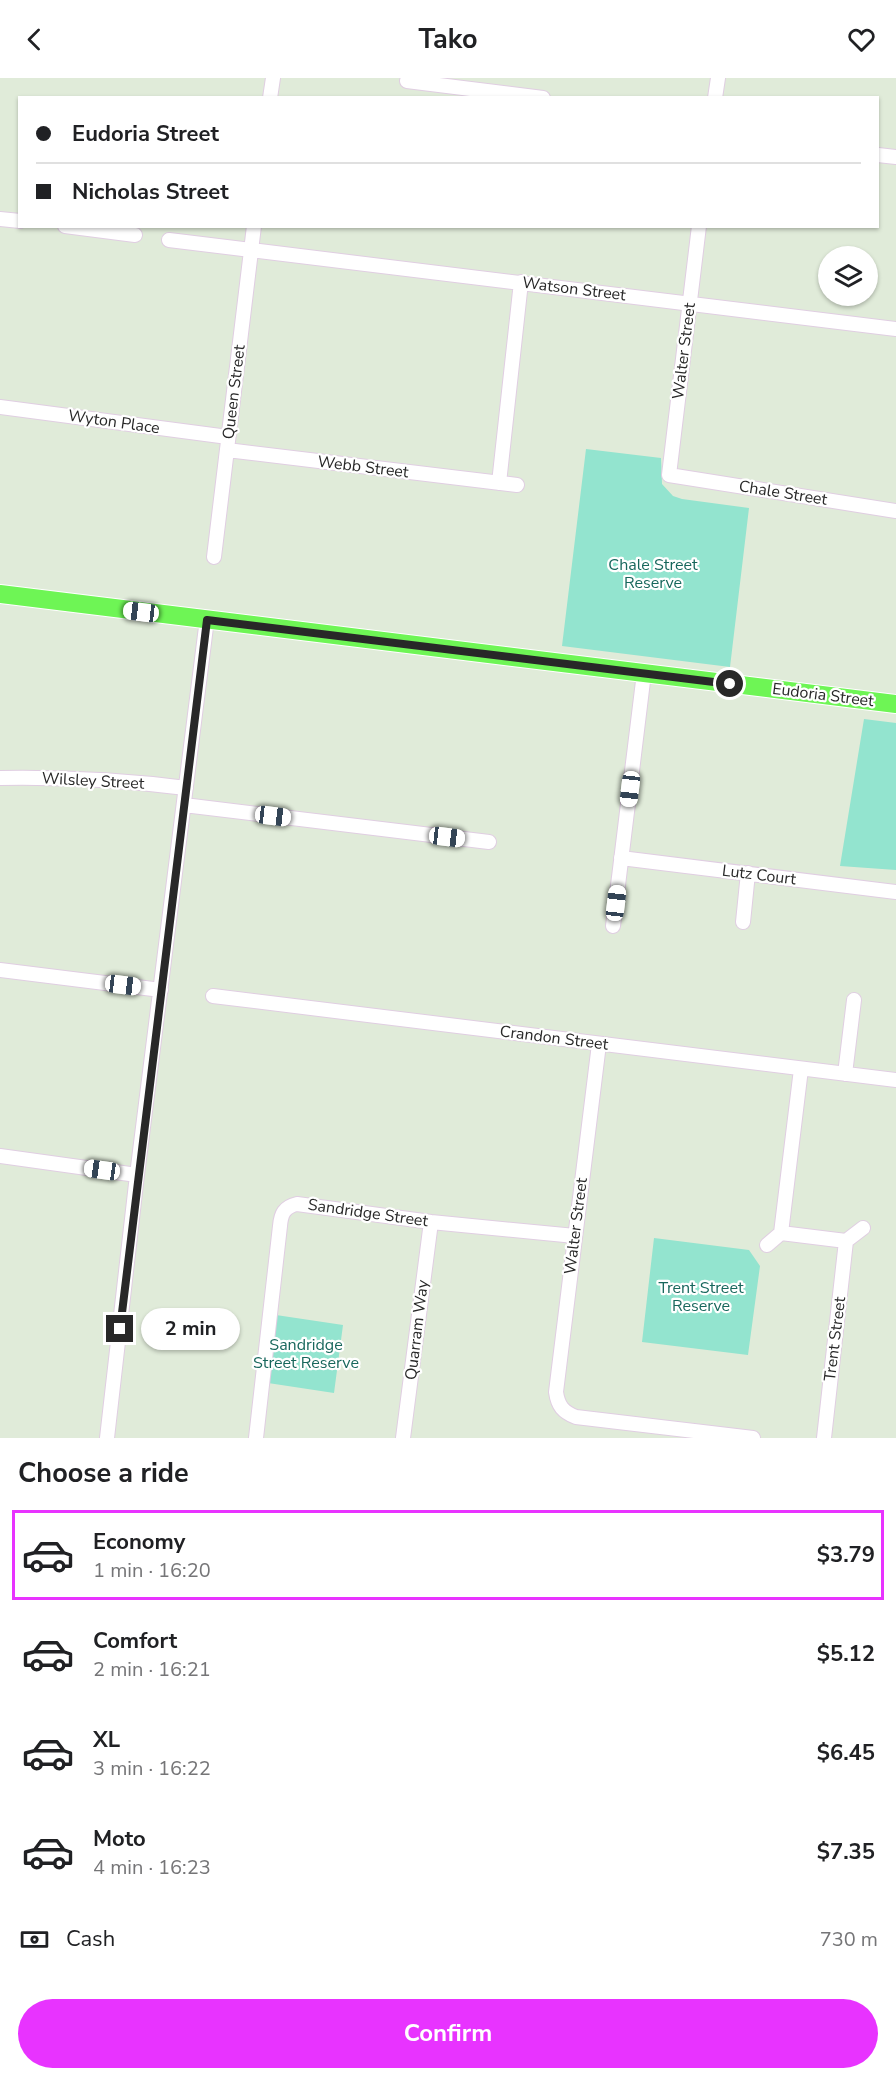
<!DOCTYPE html>
<meta charset="utf-8">
<style>
:root{--surface:#fff;--page:#f6f6f6;--text:#202124;--muted:#757577;--line:#e0e0e0;--accent:#e833ff}
body{margin:0;font-family:"Nunito Sans",sans-serif;background:var(--page);color:var(--text);height:100vh;display:flex;flex-direction:column;font-size:22px;white-space:nowrap}
*{box-sizing:border-box;margin:0}
p{font-size:20px;color:var(--muted)}
.icon{flex:none;width:33px;height:33px;fill:none;stroke:currentColor;stroke-width:2;stroke-linecap:round;stroke-linejoin:round}
.map{position:relative;height:1360px;overflow:hidden}
.sheet{display:flex;flex-direction:column;background:var(--surface);flex:1}
.sheet>*{flex:none}
.guide{position:absolute;left:18px;top:18px;width:861px;height:132px;border-radius:0px;box-shadow:0 2px 4px #0004;display:grid;align-content:center;height:132px;padding:0 18px;background:var(--surface)}
.tools{position:absolute;left:818px;top:168px;display:grid;gap:12px}
.tools a{display:grid;place-items:center;width:60px;height:60px;border-radius:50%;background:var(--surface);box-shadow:0 2px 4px #0004;font-size:30px}
.end{position:absolute;width:27px;height:27px;margin:-14px;border:8px solid #282828;background:#fff;box-shadow:0 0 0 3px #fff}
.from{border-radius:50%}
.bubble{position:absolute;height:42px;border-radius:21px;background:var(--surface);box-shadow:0 2px 4px #0004;font-size:20px;font-weight:700;line-height:42px;text-align:center}
.car{position:absolute;width:18px;height:36px;margin:-18px -9px;border-radius:8px;box-shadow:0 0 4px 2px #0007;background:linear-gradient(#fff 24%,#345 0 40%,#fff 0 76%,#345 0 86%,#fff 0)}
.guide b{display:flex;align-items:center;gap:21px;height:57px;font-size:22px}
.guide b+b{border-top:2px solid var(--line)}
.guide i{width:15px;height:15px;background:var(--text)}
ul{padding:0;list-style:none}
li{display:flex;align-items:center;gap:18px;height:90px;margin:0 12px 9px;padding:0 6px;border:3px solid transparent;border-radius:0px}
li div{flex:1}
li b{display:block;font-size:22px}
li em{font-style:normal;font-weight:700}
li.current{border-color:var(--accent)}
li>.icon{width:54px;height:54px;stroke-width:1.5}
h2{padding:0 18px;font-size:27px;line-height:72px}
.pay{display:flex;align-items:center;gap:15px;height:66px;padding:0 18px;font-size:22px}
.pay p{margin-inline-start:auto}
.cta{display:flex;gap:12px;margin-top:auto;padding:12px 18px}
.cta a{flex:1;height:69px;border-radius:36px;background:var(--accent);color:#fff;font-size:24px;font-weight:700;line-height:69px;text-align:center}
header{display:flex;justify-content:space-between;align-items:center;height:78px;padding:0 18px;background:var(--surface);font-size:27px;font-weight:700}
.map>svg:first-child{display:block}
.green{fill:#93e4cf}
.lines{fill:none;stroke-linecap:round;stroke-linejoin:round}
.minor-casing{stroke:#e0cee2;stroke-width:16}
.major-casing{stroke:#fff;stroke-width:20}
.minor{stroke:#fff;stroke-width:14}
.major{stroke:#6ef555;stroke-width:18}
.route{stroke:#282828;stroke-width:8}
.labels{text-anchor:middle;dominant-baseline:central;stroke-width:4.5;stroke-linejoin:round;paint-order:stroke}
.street-label{font-size:16px;fill:#282828;stroke:#fff}
.park-label{font-size:16px;fill:#17675c;stroke:#fff}
</style>
<header><svg class="icon" aria-label="back" viewBox="0 0 24 24"><path d="M15 5l-7 7 7 7"/></svg>Tako<svg class="icon" aria-label="heart" viewBox="0 0 24 24"><path d="M12 20l-8-8c-3-5 5-10 8-4 3-6 11-1 8 4z"/></svg></header>
<div class="map">
<svg width="896" height="1360" viewBox="0 0 896 1360">
<rect width="100%" height="100%" fill="#e0ebd9"/>
<path class="green" d="M586,371L661,380L662,406L673,418L682,421L749,430L730,589L562,568Z
M864,641L896,645V792L840,788Z
M654,1160L749,1172L760,1188L748,1277L642,1264Z
M276,1237L343,1247L334,1315L268,1305Z"/>
<g class="lines">
<g class="minor-casing">
<path id="minor" d="M407,3L543,20
M270,20L273,0
M715,20L718,0
M878,77L896,79
M0,141L20,143
M65,148L135,157
M699,148L669,397L896,433
M169,162L896,251
M0,329L228,359
M227,372L517,407
M499,405L521,204
M214,479L254,148
M0,700C63,699 124,702 186,710
M184,727L489,764
M621,780L896,814
M743,844L748,795
M613,848L644,595
M0,892L161,912
M213,918L896,1002
M599,966L556,1314C558,1328 563,1334 576,1339L753,1360
M801,991L781,1155L846,1163L824,1360
M845,996L854,922
M0,1078L137,1097
M846,1163L863,1150
M767,1167L781,1155
M107,1360L137,1097L207,541
M256,1360L280,1148C281,1136 284,1129 297,1126L431,1144L575,1158
M403,1360L431,1144"/>
</g>
<g class="major-casing">
<path id="major" d="M0,516L896,626"/>
</g>
<use href="#minor" class="minor"/>
<use href="#major" class="major"/>
</g>
<g class="lines">
<path class="route" d="M120,1251L207,542L730,606"/>
</g>
<g class="labels">
<g class="street-label">
<text transform="translate(574 211) rotate(7)">Watson Street</text>
<text transform="translate(684 273) rotate(-83)">Walter Street</text>
<text transform="translate(234 314) rotate(-83)">Queen Street</text>
<text transform="translate(114 344) rotate(8)">Wyton Place</text>
<text transform="translate(363 389) rotate(7)">Webb Street</text>
<text transform="translate(783 415) rotate(9)">Chale Street</text>
<text transform="translate(823 617) rotate(7)">Eudoria Street</text>
<text transform="translate(93 703) rotate(3)">Wilsley Street</text>
<text transform="translate(759 797) rotate(7)">Lutz Court</text>
<text transform="translate(554 960) rotate(7)">Crandon Street</text>
<text transform="translate(368 1135) rotate(8)">Sandridge Street</text>
<text transform="translate(576 1148) rotate(-83)">Walter Street</text>
<text transform="translate(417 1252) rotate(-83)">Quarram Way</text>
<text transform="translate(835 1261) rotate(-83)">Trent Street</text>
</g>
<g class="park-label">
<text x="653" y="487">Chale Street<tspan x="653" dy="18">Reserve</tspan></text>
<text x="701" y="1210">Trent Street<tspan x="701" dy="18">Reserve</tspan></text>
<text x="306" y="1267">Sandridge<tspan x="306" dy="18">Street Reserve</tspan></text>
</g>
</g>
</svg>
<div class="tools">
<a><svg class="icon" aria-label="layers" viewBox="0 0 24 24"><path d="M12 4l9 5-9 5-9-5zM3 14l9 5 9-5"/></svg></a>
</div>
<i class="end from" style="left:730px;top:606px"></i>
<i class="end" style="left:120px;top:1251px"></i>
<div class="bubble" style="left:141px;top:1230px;width:99px">2 min</div>
<i class="car" style="left:141px;top:534px;rotate:277deg"></i>
<i class="car" style="left:630px;top:711px;rotate:187deg"></i>
<i class="car" style="left:273px;top:738px;rotate:97deg"></i>
<i class="car" style="left:447px;top:759px;rotate:97deg"></i>
<i class="car" style="left:616px;top:825px;rotate:7deg"></i>
<i class="car" style="left:123px;top:907px;rotate:97deg"></i>
<i class="car" style="left:102px;top:1092px;rotate:278deg"></i>
<div class="guide">
<b><i class="from"></i>Eudoria Street</b>
<b><i></i>Nicholas Street</b>
</div>
</div>
<section class="sheet">
<h2>Choose a ride</h2>
<ul>
<li class="current"><svg class="icon" aria-label="car" viewBox="0 0 24 24"><path d="M5 17H2v-5l4-1 3-4h7l3 4 3 1v5h-3M9 17h6M6 11h13"/><circle cx="7" cy="17" r="2"/><circle cx="17" cy="17" r="2"/></svg><div><b>Economy</b><p>1 min · 16:20</p></div><em>$3.79</em></li>
<li><svg class="icon" aria-label="car" viewBox="0 0 24 24"><path d="M5 17H2v-5l4-1 3-4h7l3 4 3 1v5h-3M9 17h6M6 11h13"/><circle cx="7" cy="17" r="2"/><circle cx="17" cy="17" r="2"/></svg><div><b>Comfort</b><p>2 min · 16:21</p></div><em>$5.12</em></li>
<li><svg class="icon" aria-label="car" viewBox="0 0 24 24"><path d="M5 17H2v-5l4-1 3-4h7l3 4 3 1v5h-3M9 17h6M6 11h13"/><circle cx="7" cy="17" r="2"/><circle cx="17" cy="17" r="2"/></svg><div><b>XL</b><p>3 min · 16:22</p></div><em>$6.45</em></li>
<li><svg class="icon" aria-label="car" viewBox="0 0 24 24"><path d="M5 17H2v-5l4-1 3-4h7l3 4 3 1v5h-3M9 17h6M6 11h13"/><circle cx="7" cy="17" r="2"/><circle cx="17" cy="17" r="2"/></svg><div><b>Moto</b><p>4 min · 16:23</p></div><em>$7.35</em></li>
</ul>
<div class="pay"><svg class="icon" aria-label="cash" viewBox="0 0 24 24"><path d="M3 7h18v10H3z"/><circle cx="12" cy="12" r="2"/></svg>Cash<p>730 m</p></div>
<div class="cta"><a>Confirm</a></div>
</section>
